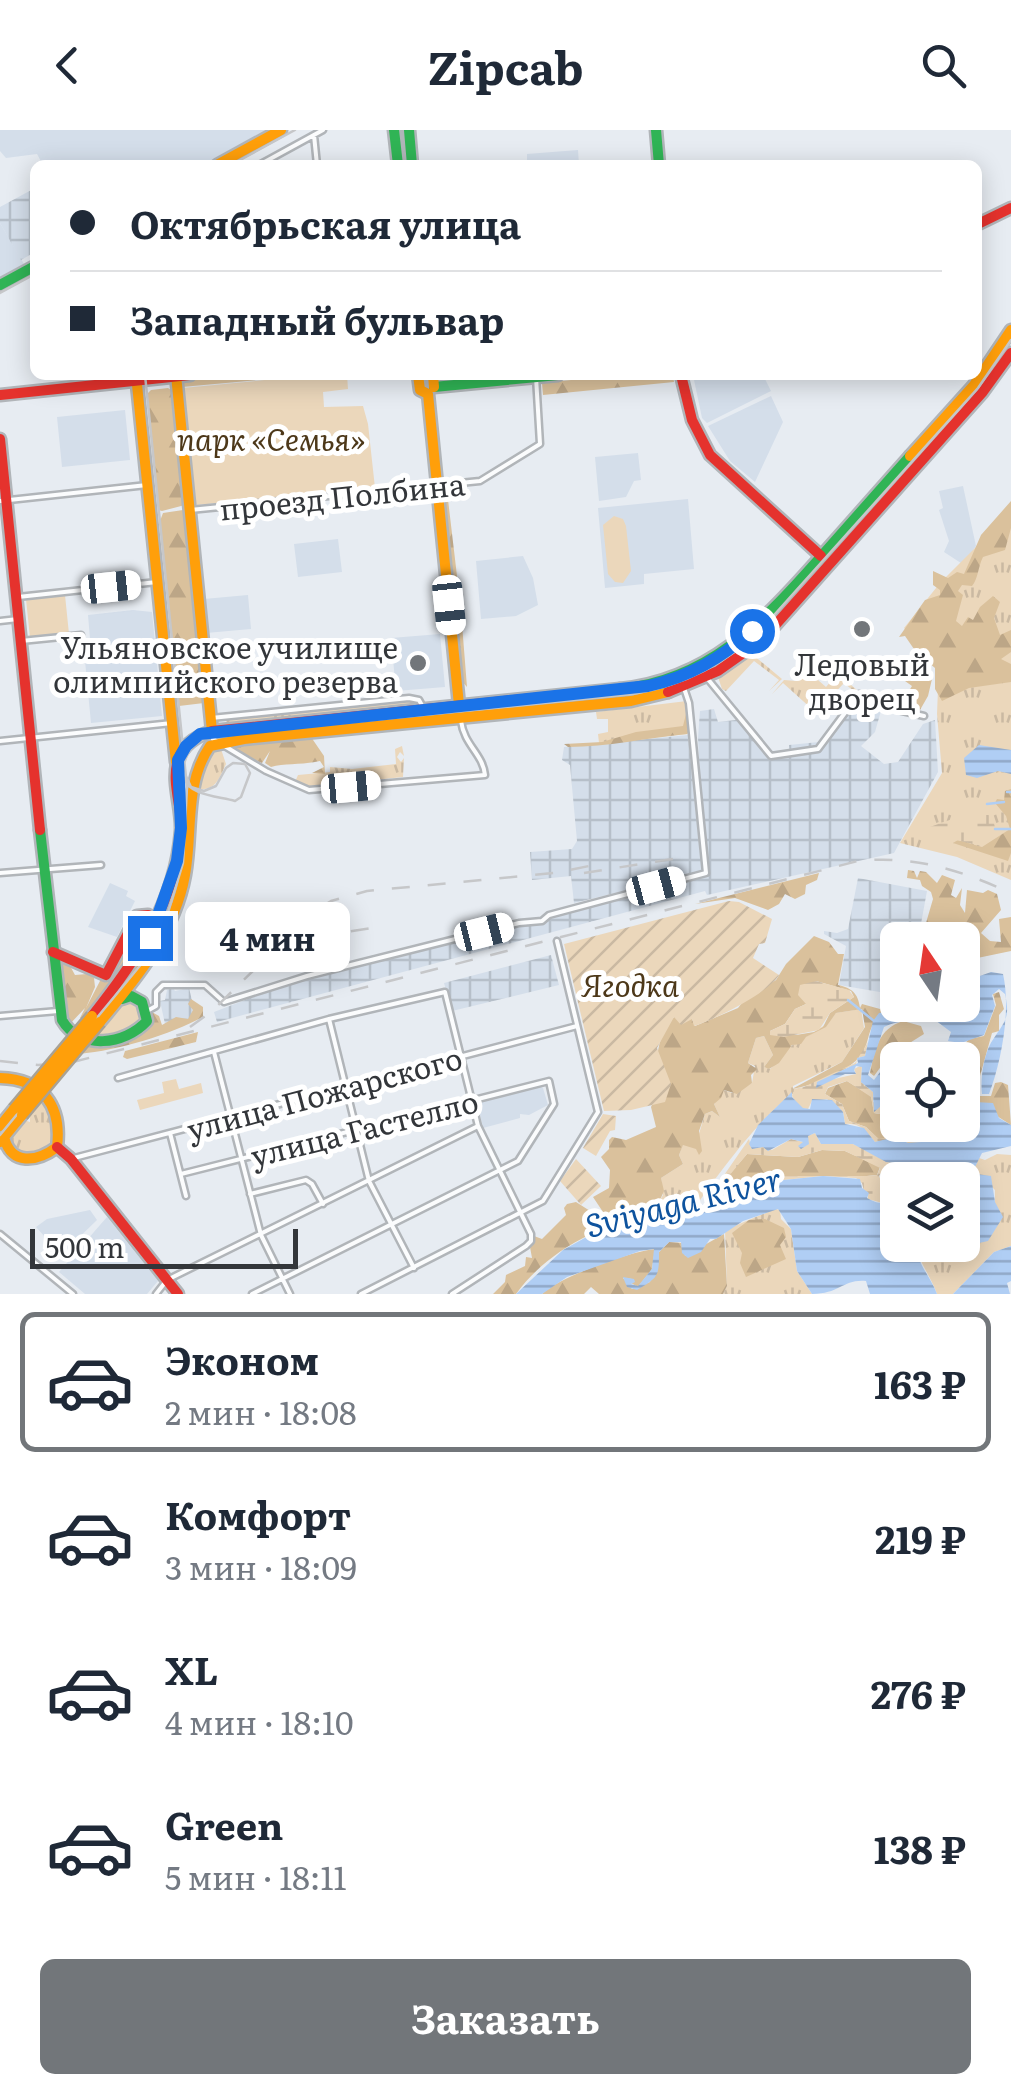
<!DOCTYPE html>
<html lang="ru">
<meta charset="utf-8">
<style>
:root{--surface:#fff;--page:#f6f6f7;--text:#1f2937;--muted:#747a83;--line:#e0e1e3;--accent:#72767a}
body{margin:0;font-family:Literata,serif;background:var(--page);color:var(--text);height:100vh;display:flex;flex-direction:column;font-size:38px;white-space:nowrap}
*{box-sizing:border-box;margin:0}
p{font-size:32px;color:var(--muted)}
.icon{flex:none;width:55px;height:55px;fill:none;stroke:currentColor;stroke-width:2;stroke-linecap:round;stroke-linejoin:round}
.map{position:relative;height:1164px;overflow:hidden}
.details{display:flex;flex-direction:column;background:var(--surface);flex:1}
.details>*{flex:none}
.hud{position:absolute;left:30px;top:30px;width:952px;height:220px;border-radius:15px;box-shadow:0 5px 25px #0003;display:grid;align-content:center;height:220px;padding:0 40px;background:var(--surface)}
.needle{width:65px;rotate:347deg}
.controls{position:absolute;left:880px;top:792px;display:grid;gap:20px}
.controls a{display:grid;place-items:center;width:100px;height:100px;border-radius:15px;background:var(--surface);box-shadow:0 5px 25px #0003;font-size:50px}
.scale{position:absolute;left:30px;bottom:25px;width:268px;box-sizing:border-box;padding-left:10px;border:5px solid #33363a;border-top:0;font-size:28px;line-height:35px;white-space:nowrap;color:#33363a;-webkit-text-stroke:8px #fff;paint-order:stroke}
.end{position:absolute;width:45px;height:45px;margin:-22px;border:12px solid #1a73e8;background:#fff;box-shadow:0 0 0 5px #fff}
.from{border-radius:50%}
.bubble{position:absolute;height:70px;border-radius:15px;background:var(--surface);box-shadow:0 5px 25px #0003;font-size:32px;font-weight:700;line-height:70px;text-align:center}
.car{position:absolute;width:30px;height:60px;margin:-30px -15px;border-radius:12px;box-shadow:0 0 8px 2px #0007;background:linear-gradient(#fff 24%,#345 0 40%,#fff 0 76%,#345 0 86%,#fff 0)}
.hud b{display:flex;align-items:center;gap:35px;height:95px;font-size:38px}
.hud b+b{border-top:2px solid var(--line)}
.hud i{width:25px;height:25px;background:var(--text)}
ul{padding:18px 0 0;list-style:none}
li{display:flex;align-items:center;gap:30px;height:140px;margin:0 20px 15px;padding:0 20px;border:5px solid transparent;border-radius:15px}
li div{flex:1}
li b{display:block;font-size:38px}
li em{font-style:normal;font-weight:700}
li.on{border-color:var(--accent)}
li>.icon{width:90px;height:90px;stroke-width:1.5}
.button{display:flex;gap:20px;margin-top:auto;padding:20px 40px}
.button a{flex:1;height:115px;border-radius:15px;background:var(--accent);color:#fff;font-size:40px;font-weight:700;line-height:115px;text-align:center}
header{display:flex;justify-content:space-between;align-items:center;height:130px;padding:0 40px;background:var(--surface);font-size:45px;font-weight:700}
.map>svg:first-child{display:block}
.built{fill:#d4deea}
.industrial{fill:url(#industrial-grid)}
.grass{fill:url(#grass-tufts)}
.forest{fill:url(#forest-firs);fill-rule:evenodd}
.wetland{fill:url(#wetland-marsh);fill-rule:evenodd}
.park{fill:#ebd7bb}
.garden{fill:url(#garden-furrows)}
.water{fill:url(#water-rules)}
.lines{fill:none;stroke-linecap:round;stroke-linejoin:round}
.stream{stroke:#b0cef4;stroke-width:2.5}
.street-casing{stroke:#b1b5b9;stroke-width:9}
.fast-casing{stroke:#b1b5b9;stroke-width:15}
.slow-casing{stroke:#b1b5b9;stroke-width:15}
.jam-casing{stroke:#b1b5b9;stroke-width:15}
.street{stroke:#fbfcfd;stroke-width:4}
.fast{stroke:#30b455;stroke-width:10}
.slow{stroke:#ff9f0a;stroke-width:10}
.jam{stroke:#e5322d;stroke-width:10}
.tram{stroke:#c6c7c9;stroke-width:2.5}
.rail{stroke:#c6c7c9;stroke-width:2.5;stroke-dasharray:18 18;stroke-linecap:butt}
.slow-bridge-casing{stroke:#a8a296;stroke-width:15;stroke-linecap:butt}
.slow-bridge{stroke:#ff9f0a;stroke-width:10}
.route{stroke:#1a73e8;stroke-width:12}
.poi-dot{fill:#72767a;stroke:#fff;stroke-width:4}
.labels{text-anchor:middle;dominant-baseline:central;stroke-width:10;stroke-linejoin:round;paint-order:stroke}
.park-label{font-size:30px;font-style:italic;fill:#4d3819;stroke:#fff}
.street-label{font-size:30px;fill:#33363a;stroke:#fff}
.poi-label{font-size:30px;fill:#33363a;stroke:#fff;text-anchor:end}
.water-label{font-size:32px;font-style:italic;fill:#0e539e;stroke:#fff}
</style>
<header><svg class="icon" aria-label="back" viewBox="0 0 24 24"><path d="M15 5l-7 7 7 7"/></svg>Zipcab<svg class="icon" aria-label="search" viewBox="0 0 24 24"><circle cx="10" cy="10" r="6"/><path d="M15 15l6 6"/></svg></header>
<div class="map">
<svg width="1011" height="1164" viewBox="0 0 1011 1164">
<defs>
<pattern id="industrial-grid" width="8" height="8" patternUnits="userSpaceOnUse" patternTransform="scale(2.5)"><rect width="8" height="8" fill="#d4deea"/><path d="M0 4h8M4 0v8" fill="none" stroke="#b6bfc9"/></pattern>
<pattern id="grass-tufts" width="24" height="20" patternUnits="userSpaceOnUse" patternTransform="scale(2.5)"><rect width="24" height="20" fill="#ebd7bb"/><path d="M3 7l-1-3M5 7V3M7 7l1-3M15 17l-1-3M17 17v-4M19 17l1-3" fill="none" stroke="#cab9a2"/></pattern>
<pattern id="forest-firs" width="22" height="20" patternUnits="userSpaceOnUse" patternTransform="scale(2.5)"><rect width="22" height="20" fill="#dac19c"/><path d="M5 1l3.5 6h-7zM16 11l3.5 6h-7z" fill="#bca687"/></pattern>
<pattern id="wetland-marsh" width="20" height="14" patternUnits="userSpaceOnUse" patternTransform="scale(2.5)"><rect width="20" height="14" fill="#ebd7bb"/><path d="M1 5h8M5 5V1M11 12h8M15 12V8" fill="none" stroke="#cab9a2"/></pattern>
<pattern id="garden-furrows" width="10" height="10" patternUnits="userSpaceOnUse" patternTransform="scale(2.5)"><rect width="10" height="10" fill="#ebd7bb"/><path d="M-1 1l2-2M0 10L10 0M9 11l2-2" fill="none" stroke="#cab9a2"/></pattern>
<pattern id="water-rules" width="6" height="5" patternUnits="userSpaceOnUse" patternTransform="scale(2.5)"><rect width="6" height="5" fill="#b0cef4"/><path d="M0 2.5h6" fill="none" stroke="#90a8c7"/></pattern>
</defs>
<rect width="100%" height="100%" fill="#e7ecf2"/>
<path class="built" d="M0,0H266L202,35H43L37,24L6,28L0,21Z
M578,20L579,35H517L527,32V24Z
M0,93L24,134L0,147Z
M693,245H763L771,261L707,293L702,288Z
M771,266L783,292L755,352L730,331L708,296Z
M125,280L130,330L62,337L57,287Z
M638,323L641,350L634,351L626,367L599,371L595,327Z
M963,356L976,416L964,435L944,422L949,411L939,380L943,378L939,361Z
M688,369L694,439L644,444V454L605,458L598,378Z
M338,409L342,442L298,447L294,414Z
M523,426L533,448L538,475L516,486L481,489L476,431Z
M248,465L251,499L206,503L204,469Z
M133,480L152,482L162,586L91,593L83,510L90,509L88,485Z
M440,504L445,557L396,561L391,508Z
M110,753L128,761L126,766L135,771L117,807L88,797Z
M539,956L543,958L548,975L529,985L520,984V988L483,998L477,972Z
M90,1080L97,1090L61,1125L36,1097L47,1089Z
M107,1087L158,1151L147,1164H85L59,1142Z"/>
<path class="industrial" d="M35,58V122L21,130L0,93V77Z
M855,577L864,584L882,577L875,602L861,616L884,634L898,632L923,594L935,590L938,642L894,723L707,765L705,761L217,892L214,882L292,852L705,745L698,608L700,581L714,579L718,592L744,589L765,625L772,629L790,627L789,615L819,612L827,608Z
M688,605L702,742L574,773L571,746L532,750L530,722L572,719L577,711L570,635L562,630L564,617Z
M858,748L927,761L918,810H898L897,865L839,855L846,816L824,804V801L837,803L848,799Z
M551,825L559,855L452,881L444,853Z
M173,858L175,861L189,858L196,887L165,894L160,871L165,870L167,860Z"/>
<path class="grass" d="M1011,382V750L957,727L900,713L942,643L937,584L939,533L904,498L940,453Z
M752,524L782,549L769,561L779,550L754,531L726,561L722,559L718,547Z
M796,536L809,545L821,538L818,550L826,557L836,545L830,543L834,540L858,561L856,563L844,553L830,568L845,562L851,567L841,569L823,589L783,553L772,564L784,550L796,551L799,546L793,539Z
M412,570L419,576L227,595L226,589Z
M687,571L691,601L688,604L599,613L598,604L608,602V589H597L596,582Z
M402,616L404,626L400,622L397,627L401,632L404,628L403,647L308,657L295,652L298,645L330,642V637L352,639L396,634L395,619Z
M214,619H221L226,634C219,649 216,661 197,659C198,643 201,629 214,619Z
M130,868L140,873L145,891C134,907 110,908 92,908L125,869Z
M861,879L864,898L842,932L793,956V959L804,957C770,973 717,1045 694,1079L683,1083L652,1085L656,1080L652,1074L659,1072L663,1065L661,1048L683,1034L679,1025L683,1014L698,1007L705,984L712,981L720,987L714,974L724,960L732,963L752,953L755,936L748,933L756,908L764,906L773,925L764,937L770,939C779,932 785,920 794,914C811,903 823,900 836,883Z
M45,964L53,978L57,1005L40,1023L16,1024L10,1018L9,1007L24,990L30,992V983Z
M997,1024L1011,1025V1116L994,1122L953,1164H937C931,1147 921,1135 916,1118L917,1115H962L963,1110L970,1115L995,1072V1060L974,1039L979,1028L985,1030Z
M775,1079L780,1080L781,1089L791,1099L797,1141L812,1164H723L727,1156L725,1100Z"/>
<path class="forest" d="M221,245H312L182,257L181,249Z
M619,245H673L674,252L543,265L542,253Z
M168,258L174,262L185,375L162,381L158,380L147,264L151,260Z
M447,361L457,446L453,453L449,451L445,382L440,363Z
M1011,371V398L1005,420L983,427C978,437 978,449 972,456L962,455L958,461L963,465L956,491L962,496L968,487L973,490L980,477L993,466L1000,472L994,488L1000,505L1011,500V522L1001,529L1011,534V552L969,558L942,571L935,559V538L916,522L905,506L899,507L925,470L940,465V460L933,455V441L948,448L957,442L964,444L981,405Z
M183,380L204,573L179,576L160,391L163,383Z
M454,466L460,469L467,557L459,548Z
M915,537L932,549L928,566L920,580L908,577L904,569L912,556L905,551Z
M688,576L691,599L687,604C646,608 608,617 568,617L564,614L602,612L636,602L683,596Z
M311,607L324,626L325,644L312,643L324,637L320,631C303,635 285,633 271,637L265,633L270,621L262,633L240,624L235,617L241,613Z
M1011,659V723L1008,731L953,713L958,710L982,717L1010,699L1006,686L995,673L997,669L1004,670L1005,661Z
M908,740L914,741L917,748L920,741L926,742L937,753L942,745L955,750L951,765L956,768L962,758L960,775L965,783L967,760L983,763L988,760L997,764L1001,780L981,803L990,811L1001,812L999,789L1011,787V821L963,831L962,810H921L933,769L931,762L922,756L920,750L907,748Z
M819,743L817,750L806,755L805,764L795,769L785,764L779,774L768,780L735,768L695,774Z
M814,806L829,812L838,824H844L838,855C852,858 858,863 860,878L862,874L880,879L893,873L899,877C856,891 879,914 852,934C837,946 811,956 792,959L842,932L865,897L862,879L836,883L826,897L806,907L801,914L792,915L779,933L769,939L764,937L773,925L764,906L756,908L748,933L757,939L751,945L752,953L737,964L724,960L721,968L714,974L720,987L712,981L705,984L699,1001L702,1021L699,1025L696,1019L683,1015L679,1025L683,1034L661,1048L664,1061L659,1072L653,1074L656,1080L652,1085C601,1093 546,1122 516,1164H493L505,1152L506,1145L525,1136L526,1127L532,1128L530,1117L534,1106L542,1109L566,1085L564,1078L567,1074L576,1072L598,1086L603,1082L593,1067L609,1058L610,1040L601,1027L609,1019V1010L612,1007L626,1010L656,997L651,977C667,949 644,923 674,887L692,889L695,896L738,878L746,868L776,850L786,834ZM816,851L851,861L854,867L830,883L823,897L814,902L796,905L770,901L785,894L795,879L806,874Z
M133,812L140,815L84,888H80L85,878L69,895L60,876L57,830L69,834L75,845L87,844L94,848L95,857L86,878L101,849L114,841L125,816Z
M999,862L1004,879L999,885V901L992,903L980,946L966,945L960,929L965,921L963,916L969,909L984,906L996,875L993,864Z
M191,869L203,877V887C169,905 120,920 79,924L88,914L142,898L150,881L159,886L162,895L176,887L188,889L193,880L188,874Z
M903,891L921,896L924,904L908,914L900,926L885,931L874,946L870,943C875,919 878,899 903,891Z
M198,902L196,912L127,929L123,927L125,921Z
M847,951L871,966L874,983L880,984L894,995V1007L879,1010L866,997L849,991L842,974L825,964L828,958Z
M1001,952L1008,955L1011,995L975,972L979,966H991L995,953Z
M822,1020L845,1021L880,1037L877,1045L867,1046H777L729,1057L723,1052L747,1024L798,1027Z
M765,1089L784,1098L786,1107L780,1115L786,1129L746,1147L740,1133L742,1123L732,1103L749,1090Z
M724,1104L727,1156L723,1164H599L591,1157L584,1164H542C561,1146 629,1122 655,1119L652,1139L638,1157L631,1153L632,1149L623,1148L632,1159L650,1152L659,1122L669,1112L683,1113L685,1126Z"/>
<path class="wetland" d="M975,681C992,681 995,692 996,705L982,716L947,708L927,698Z
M816,851L849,860L854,867L830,883L819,900L784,907L770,905V901L785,894L795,879L806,874L798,865L800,855Z
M868,912L865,926L857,928L856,935L843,939L830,950L856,944L854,939L862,935L861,952L873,962V972L889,977L891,980L886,984L904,1001L937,1003L935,1011L908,1013L900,1008L875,1012C866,1002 860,992 845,994L843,982L827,969L812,971L808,979L800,978L792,966L793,962L855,933ZM847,951L871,967L874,983L880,984L894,995V1006L879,1009L866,997L849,991L842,974L825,964L828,957Z
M815,1003L821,1014H853L890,1031L918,1036L920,1050H914L904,1039L886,1036L879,1046L881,1051L889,1052L897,1059L898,1066L886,1074L868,1069V1062L864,1061L862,1053L856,1048L823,1046L774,1051L726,1068L720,1051L749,1009L752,1019L763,1017L772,1020L791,1009L803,1012L801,1019L808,1006ZM822,1020L845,1021L880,1038L877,1045L867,1046H777L729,1057L724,1052L747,1024L798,1027Z"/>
<path class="park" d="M317,245H347L348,259L323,262L324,277L363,276L368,294L375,358L197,375L193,371L183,258Z
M614,386L623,389L626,396L631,441L623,453L615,452L608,444L603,395Z
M65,465L69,504L30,508L26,469Z
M176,949L179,959L201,953L203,963L140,980L137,970L164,963L162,952Z"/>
<path class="garden" d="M729,771L739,772L772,789L765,813L759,814L753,828L779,845C767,864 716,889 694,896L692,889L681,895L674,887L657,918L671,954L665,972L631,980L604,981L564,814Z
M603,984L616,986L615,1000L610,1001L596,1026L583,1018Z
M576,1029L601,1056L581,1075L560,1051Z"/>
<path class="water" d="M979,615L1011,620V644L998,641L977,648L966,645L964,628Z
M991,842L1003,844C1011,879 1002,930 989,964H982C980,949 984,921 994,908C1006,890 1010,887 1005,864L999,859L992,865L995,876L984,905L961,913L948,911L951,902L931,887C912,893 903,888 884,897L868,945L874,950L889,930L901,927L910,913L944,929L959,930H898L897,992L885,981L891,980L889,977L881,976L874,982L873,962L861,952L862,937L856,936L854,940L856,944H845L816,958L817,952L858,933L857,928L865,926L873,891L879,883L918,875L950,883L962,875L968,861L963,856V849L969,844L977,847Z
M963,939V950L975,963V972L993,973L999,988L1011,995V1016L982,1023L974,1039L977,1044L991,1046L995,1072L1003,1087L988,1111L970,1115L963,1110L962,1050H920L918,1036L886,1032L853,1014H821L815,1003L808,1006L809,1014L801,1019L798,1016L803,1012L791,1009L768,1021L763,1017L752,1019L749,1014L758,995L792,962V967L803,978L810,979L812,969L832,970L843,982L845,994L864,998L875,1012L895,1007L908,1013L935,1011L937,1003L904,1001L900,995H962L963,987L967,991L971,990L973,984L963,971Z
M823,1046L860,1049L862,1058L869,1063L867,1068C887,1079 884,1068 897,1066L898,1115H917C916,1133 931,1147 937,1164H870L866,1151C843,1149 840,1164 812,1164L797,1141L791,1099L778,1079L743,1091L716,1109H710L701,1122L688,1128L682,1123L681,1112H669L659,1122C659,1146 659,1147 637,1160L627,1157L623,1147L634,1149L635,1152L631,1154L638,1156L652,1139L654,1119L640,1121L567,1147L542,1164H516L563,1120L610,1094L638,1087L683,1083L695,1075L709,1074L774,1051Z
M1011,1116V1151L1007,1153L1010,1164H953L994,1122Z"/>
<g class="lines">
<path class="stream" d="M1007,662H1011
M987,674L1004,672
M995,699H1011
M848,870L874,891"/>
<g class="street-casing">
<path id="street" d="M314,5L317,35
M259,35L323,0
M0,371L147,355
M190,380L480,351L540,314L536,247
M18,467L157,452
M0,491L18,489
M21,511L81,505
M707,548L771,626L818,619L859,564L898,580L924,586
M211,588L409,568L419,570L424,579
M213,609L266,641L309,660L485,645C483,624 464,615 461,591
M0,611L172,593
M0,743L101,735
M147,881L156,876V862L163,855H205L224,872L307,846L519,793L542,791L549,785L706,743L689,573L684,558
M0,886L58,881
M329,889L369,1051L414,1138
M214,922L261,1105L290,1164
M118,948L329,889L445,862L478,996L531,1104V1111L526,1116L452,1164
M170,1003L186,1066
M74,1028L577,896
M181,1044L549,951L554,974L518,1031L252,1164
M250,1064L306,1050L312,1054L323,1074
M0,1104L73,1164
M156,1164L167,1150L478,996
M361,1164L543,1071L598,982L557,811"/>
</g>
<g class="fast-casing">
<path id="fast" d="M394,0L398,35
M409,0L412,35
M656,0L659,35
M0,155L35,136
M434,257L558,245
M620,559C708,550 761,494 817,431C848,396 879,361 910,326
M40,700L62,890C80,921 125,915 147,891L142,872L131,866L122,869"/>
</g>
<g class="slow-casing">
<path id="slow" d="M217,35L281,0
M136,245L176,632
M176,245L212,601
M418,245L420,260L428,264L459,575
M433,245L434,257
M910,326L974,255L1011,200
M100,892C136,849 175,802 185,745C193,701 184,654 210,616L244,609L631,571L668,562
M0,948C43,949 62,976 57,1017C37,1032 11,1036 4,1007
M0,996L14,979
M0,1012L22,985"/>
</g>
<g class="jam-casing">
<path id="jam" d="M978,94L1011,78
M681,245L692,290L710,325L821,426
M0,265L190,245
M0,309L40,700
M668,562L718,541L763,509L982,263L1011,223
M53,822L106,845L137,786L148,785L152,799
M92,886C136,831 176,772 181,700C182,677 171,652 178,630C183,614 197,606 212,601L620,559
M57,1017L71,1029L178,1164"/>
</g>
<use href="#street" class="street"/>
<use href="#fast" class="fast"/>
<use href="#slow" class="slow"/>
<use href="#jam" class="jam"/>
<path class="tram" d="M231,35L295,0
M0,163L35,144
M183,642C184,625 193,612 210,606L633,564C685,555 730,532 766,494L978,258L1011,210
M183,647C190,666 217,666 235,671L241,667L250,643L245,634L233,633L226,638L216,656L204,661L191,657L186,646
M0,1005L143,832L167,786L183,733L187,657L145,245"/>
<path class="rail" d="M584,743L685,727
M281,817L297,810L378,797
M190,897L212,881L312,783L331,771L367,761L554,743L599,734
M0,931L38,935L73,932L858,731C914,725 960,740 1011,763"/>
<g class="slow-bridge-casing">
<path id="slow-bridge" d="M14,979L92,886
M22,985L100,892"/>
</g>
<use href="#slow-bridge" class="slow-bridge"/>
</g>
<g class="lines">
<path class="route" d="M150,808L177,731L181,698L178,630L186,616L200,604L648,556C689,547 721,528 752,501"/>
</g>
<g class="poi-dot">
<circle cx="862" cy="499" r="10"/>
<circle cx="418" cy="533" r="10"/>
</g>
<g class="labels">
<g class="park-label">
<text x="271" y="308">парк «Семья»</text>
<text x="630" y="854">Ягодка</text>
</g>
<g class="street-label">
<text transform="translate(342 365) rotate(-6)">проезд Полбина</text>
<text transform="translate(324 962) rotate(-15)">улица Пожарского</text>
<text transform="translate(364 997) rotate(-14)">улица Гастелло</text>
</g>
<g class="poi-label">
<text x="398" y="516">Ульяновское училище<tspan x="398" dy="34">олимпийского резерва</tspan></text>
<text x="862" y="533" text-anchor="middle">Ледовый<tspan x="862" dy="34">дворец</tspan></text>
</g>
<g class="water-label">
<text transform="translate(683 1070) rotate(-14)">Sviyaga River</text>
</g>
</g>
</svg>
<div class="controls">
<a><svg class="needle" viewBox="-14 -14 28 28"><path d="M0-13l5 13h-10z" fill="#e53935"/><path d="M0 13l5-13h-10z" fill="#747a83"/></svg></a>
<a><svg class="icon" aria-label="locate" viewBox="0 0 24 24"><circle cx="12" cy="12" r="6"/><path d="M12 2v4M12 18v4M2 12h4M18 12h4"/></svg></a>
<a><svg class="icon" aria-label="layers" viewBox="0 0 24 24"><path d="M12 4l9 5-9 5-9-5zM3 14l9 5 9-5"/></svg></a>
</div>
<div class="scale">500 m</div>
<i class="end from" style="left:752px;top:501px"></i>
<i class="end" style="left:150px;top:808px"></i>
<div class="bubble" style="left:185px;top:772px;width:165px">4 мин</div>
<i class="car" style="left:111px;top:457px;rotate:84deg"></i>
<i class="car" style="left:449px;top:475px;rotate:174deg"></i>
<i class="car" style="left:351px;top:657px;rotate:85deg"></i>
<i class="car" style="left:656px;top:756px;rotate:75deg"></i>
<i class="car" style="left:484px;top:802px;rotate:76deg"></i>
<div class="hud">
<b><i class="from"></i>Октябрьская улица</b>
<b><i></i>Западный бульвар</b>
</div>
</div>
<section class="details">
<ul>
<li class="on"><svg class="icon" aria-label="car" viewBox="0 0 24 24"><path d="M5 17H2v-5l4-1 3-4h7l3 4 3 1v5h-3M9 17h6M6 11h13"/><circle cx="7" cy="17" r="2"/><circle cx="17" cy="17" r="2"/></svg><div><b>Эконом</b><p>2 мин · 18:08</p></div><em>163 ₽</em></li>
<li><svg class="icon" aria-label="car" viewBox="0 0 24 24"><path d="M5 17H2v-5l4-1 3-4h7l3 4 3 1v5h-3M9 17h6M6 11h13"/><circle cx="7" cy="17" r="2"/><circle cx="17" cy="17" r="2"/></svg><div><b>Комфорт</b><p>3 мин · 18:09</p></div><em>219 ₽</em></li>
<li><svg class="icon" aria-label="car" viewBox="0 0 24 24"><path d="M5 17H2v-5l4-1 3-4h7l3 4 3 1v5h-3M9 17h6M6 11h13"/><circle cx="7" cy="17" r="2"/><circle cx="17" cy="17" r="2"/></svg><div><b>XL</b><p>4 мин · 18:10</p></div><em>276 ₽</em></li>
<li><svg class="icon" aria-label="car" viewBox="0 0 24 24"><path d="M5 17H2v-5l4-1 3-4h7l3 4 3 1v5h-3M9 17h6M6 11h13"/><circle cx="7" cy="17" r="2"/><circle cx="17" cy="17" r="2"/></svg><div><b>Green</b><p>5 мин · 18:11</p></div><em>138 ₽</em></li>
</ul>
<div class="button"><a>Заказать</a></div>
</section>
